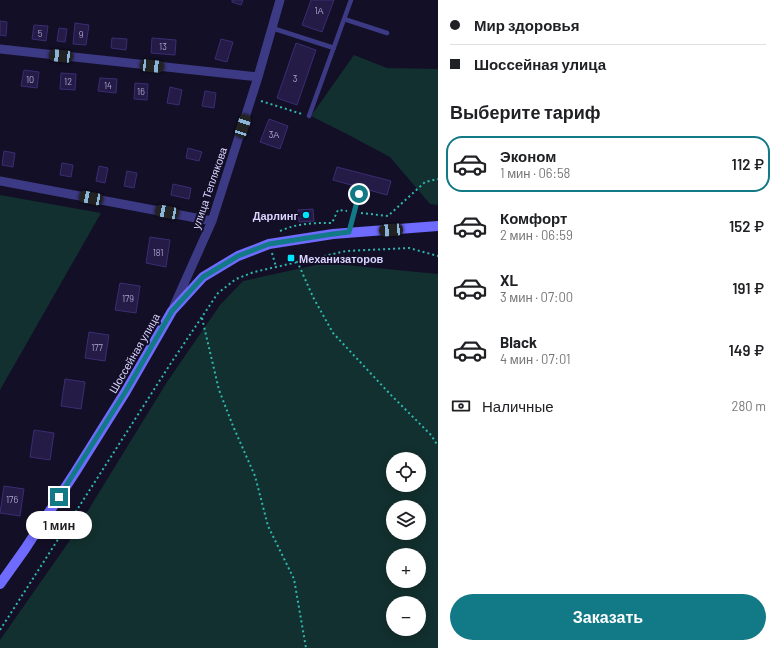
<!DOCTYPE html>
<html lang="ru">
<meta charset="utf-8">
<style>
:root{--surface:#fff;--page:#f2f2f2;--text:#202124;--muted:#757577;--line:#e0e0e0;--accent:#127987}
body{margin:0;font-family:Barlow,sans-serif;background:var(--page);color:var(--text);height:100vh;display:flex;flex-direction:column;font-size:15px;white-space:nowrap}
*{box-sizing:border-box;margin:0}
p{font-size:13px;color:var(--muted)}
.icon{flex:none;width:22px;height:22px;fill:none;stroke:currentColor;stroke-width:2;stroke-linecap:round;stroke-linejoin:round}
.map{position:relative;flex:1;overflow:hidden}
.details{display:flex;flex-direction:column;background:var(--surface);width:340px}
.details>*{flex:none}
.banner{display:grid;align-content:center;height:88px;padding:0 12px;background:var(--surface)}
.tools{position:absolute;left:386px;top:452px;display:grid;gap:8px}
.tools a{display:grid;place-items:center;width:40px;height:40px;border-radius:50%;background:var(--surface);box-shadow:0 2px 10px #0003;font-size:20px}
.end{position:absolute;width:18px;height:18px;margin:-9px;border:5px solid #127987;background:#fff;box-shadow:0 0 0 2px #fff}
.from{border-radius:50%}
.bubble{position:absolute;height:28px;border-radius:14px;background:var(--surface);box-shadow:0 2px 10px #0003;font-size:13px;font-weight:600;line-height:28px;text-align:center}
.car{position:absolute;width:12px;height:24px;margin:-12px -6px;border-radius:5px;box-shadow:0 0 3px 1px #0007;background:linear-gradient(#222 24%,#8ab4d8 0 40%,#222 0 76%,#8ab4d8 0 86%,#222 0)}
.banner b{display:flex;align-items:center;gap:14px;height:38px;font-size:15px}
.banner b+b{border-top:1px solid var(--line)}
.banner i{width:10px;height:10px;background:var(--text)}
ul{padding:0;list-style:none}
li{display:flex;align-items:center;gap:12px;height:56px;margin:0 8px 6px;padding:0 4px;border:2px solid transparent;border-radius:16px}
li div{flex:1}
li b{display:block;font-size:15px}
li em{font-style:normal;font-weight:600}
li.active{border-color:var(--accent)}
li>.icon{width:36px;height:36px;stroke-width:1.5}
h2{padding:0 12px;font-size:18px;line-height:48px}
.pay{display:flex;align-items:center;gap:10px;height:44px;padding:0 12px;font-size:15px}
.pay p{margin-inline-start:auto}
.button{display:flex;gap:8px;margin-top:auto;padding:8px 12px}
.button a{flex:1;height:46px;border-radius:24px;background:var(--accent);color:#fff;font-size:16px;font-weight:600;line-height:46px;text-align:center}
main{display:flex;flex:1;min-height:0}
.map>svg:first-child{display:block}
.green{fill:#12302f;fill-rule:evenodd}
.building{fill:#241b47;stroke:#3b2d73}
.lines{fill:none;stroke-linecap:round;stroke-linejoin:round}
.path{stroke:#2fb8b0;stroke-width:2;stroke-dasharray:2 3;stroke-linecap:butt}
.lane{stroke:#3d3a85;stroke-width:4.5}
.street{stroke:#3d3a85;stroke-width:9}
.secondary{stroke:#6f6bff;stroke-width:10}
.route{stroke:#127987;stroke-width:5}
.poi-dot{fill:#00e5ff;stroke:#130f26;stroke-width:1.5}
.labels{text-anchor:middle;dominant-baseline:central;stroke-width:4;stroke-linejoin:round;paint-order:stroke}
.number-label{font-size:9px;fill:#aca6d1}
.street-label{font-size:11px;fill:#d9d4ff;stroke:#130f26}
.poi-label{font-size:11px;font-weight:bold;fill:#d9d4ff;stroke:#130f26;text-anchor:end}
</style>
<main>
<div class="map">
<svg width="438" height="648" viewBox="0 0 438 648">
<rect width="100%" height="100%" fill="#130f26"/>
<path class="green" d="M354,55L387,68L438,69V205L430,204L390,157L343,132L311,116Z
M0,195L101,213L0,390Z
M325,263L438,274V648H0V640L68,543L167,382L220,305L243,281ZM393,459H419V485H393ZM393,507H419V533H393ZM393,555H419V581H393ZM393,603H419V629H393Z"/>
<path class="building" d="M232,0H243L241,5L232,2Z
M311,0H334L322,32L302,25Z
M0,21L7,22L6,36L0,35Z
M75,23L89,25L86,45L73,44Z
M34,25L48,26L46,41L32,39Z
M59,28L67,29L65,42L57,41Z
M112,38L127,39L126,50L111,48Z
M152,38L176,40L175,55L151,53Z
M221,39L233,42L227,62L215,59Z
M296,43L316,50L297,105L277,98Z
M24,70L39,72L37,88L21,86Z
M61,73L76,74L75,90L60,89Z
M100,78L117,79L116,93L98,91Z
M135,83L148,84L147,100L134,99Z
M170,87L182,90L179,105L167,103Z
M205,91L216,93L214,108L202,106Z
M269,119L288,126L280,149L260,142Z
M188,148L202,152L199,161L186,158Z
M4,151L15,153L13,167L2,165Z
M62,163L73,165L71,177L60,175Z
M99,166L108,168L105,183L96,181Z
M337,167L391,181L387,195L333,180Z
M127,171L137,173L134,188L124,186Z
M173,184L191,188L189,199L171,195Z
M313,209L314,221L299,222L298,210Z
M150,237L170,240L166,267L146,263Z
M120,283L140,286L136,313L115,310Z
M89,332L109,335L105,361L85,358Z
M65,379L85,382L81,409L61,406Z
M34,430L54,433L50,460L30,457Z
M4,486L24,489L20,516L0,513Z"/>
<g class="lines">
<path class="path" d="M261,101L302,114
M361,213L388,216L425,182L438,179
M280,231C298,223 313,223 332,223L338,210L347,211
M272,253L276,267
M297,261L313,297L333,333L390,394L431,435L438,446
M202,318L219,390L233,426L255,476L268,526L294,579L306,648
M0,630L171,363L218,293L236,279L254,272L346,251L409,248L438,256"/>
<path class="lane" d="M344,19L387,33
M272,28L334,48
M309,116L351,0
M349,232L359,194"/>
<path class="street" d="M0,49L258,77
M0,181L212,221
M174,306L212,221L258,77L280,0"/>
<path class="secondary" d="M0,584L25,549L76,471L126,391L172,311L203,277L238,256L269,244L333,234L438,226"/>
</g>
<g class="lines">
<path class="route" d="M59,497L126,391L172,311L203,277L238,256L269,244L333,234L349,232L359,194"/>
</g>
<g class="poi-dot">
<circle cx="306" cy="215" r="4"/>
<rect x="287" y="254" width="8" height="8" rx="2"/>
</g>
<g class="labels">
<g class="number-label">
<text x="319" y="10">1А</text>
<text x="40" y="33">5</text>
<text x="81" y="34">9</text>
<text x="163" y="46">13</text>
<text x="295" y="78">3</text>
<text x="30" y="79">10</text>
<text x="68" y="81">12</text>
<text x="108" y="85">14</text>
<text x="141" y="91">16</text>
<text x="274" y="134">3А</text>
<text x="158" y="252">181</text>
<text x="128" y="298">179</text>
<text x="97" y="347">177</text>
<text x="12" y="499">176</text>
</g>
<g class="street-label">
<text transform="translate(209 188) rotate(-71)">улица Теплякова</text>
<text transform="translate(134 353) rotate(-60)">Шоссейная улица</text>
</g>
<g class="poi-label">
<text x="298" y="215">Дарлинг</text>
<text x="299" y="258" text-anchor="start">Механизаторов</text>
</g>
</g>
</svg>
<div class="tools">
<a><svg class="icon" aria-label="locate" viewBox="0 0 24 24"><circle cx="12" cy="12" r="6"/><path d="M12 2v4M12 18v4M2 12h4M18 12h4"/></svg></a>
<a><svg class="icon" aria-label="layers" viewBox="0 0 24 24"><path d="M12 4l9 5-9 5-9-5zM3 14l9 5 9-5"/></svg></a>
<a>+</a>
<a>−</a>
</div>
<i class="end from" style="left:359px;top:194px"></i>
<i class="end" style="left:59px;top:497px"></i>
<div class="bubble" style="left:26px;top:511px;width:66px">1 мин</div>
<i class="car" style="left:61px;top:56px;rotate:276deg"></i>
<i class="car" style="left:152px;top:66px;rotate:96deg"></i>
<i class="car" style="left:243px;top:126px;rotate:18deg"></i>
<i class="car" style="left:91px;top:198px;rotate:281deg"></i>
<i class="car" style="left:167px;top:212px;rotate:281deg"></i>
<i class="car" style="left:391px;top:230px;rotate:266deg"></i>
</div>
<section class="details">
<div class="banner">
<b><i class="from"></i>Мир здоровья</b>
<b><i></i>Шоссейная улица</b>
</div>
<h2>Выберите тариф</h2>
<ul>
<li class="active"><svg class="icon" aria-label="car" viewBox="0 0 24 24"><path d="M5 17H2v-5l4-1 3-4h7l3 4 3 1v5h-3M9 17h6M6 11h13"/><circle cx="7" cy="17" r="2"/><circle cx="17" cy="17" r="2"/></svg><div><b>Эконом</b><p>1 мин · 06:58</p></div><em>112 ₽</em></li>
<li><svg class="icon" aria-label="car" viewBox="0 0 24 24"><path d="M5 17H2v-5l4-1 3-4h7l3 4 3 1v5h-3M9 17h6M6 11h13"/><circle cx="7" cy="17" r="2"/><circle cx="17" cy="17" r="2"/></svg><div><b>Комфорт</b><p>2 мин · 06:59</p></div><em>152 ₽</em></li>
<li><svg class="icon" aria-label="car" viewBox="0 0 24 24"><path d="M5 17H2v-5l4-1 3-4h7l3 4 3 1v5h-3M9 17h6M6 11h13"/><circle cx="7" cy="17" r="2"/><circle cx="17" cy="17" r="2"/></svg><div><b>XL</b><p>3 мин · 07:00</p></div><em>191 ₽</em></li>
<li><svg class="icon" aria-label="car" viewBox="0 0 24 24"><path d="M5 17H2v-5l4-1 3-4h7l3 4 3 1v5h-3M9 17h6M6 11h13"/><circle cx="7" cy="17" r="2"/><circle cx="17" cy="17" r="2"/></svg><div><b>Black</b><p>4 мин · 07:01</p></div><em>149 ₽</em></li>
</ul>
<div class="pay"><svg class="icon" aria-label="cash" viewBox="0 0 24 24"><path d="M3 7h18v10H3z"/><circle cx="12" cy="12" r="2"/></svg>Наличные<p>280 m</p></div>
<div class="button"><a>Заказать</a></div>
</section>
</main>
